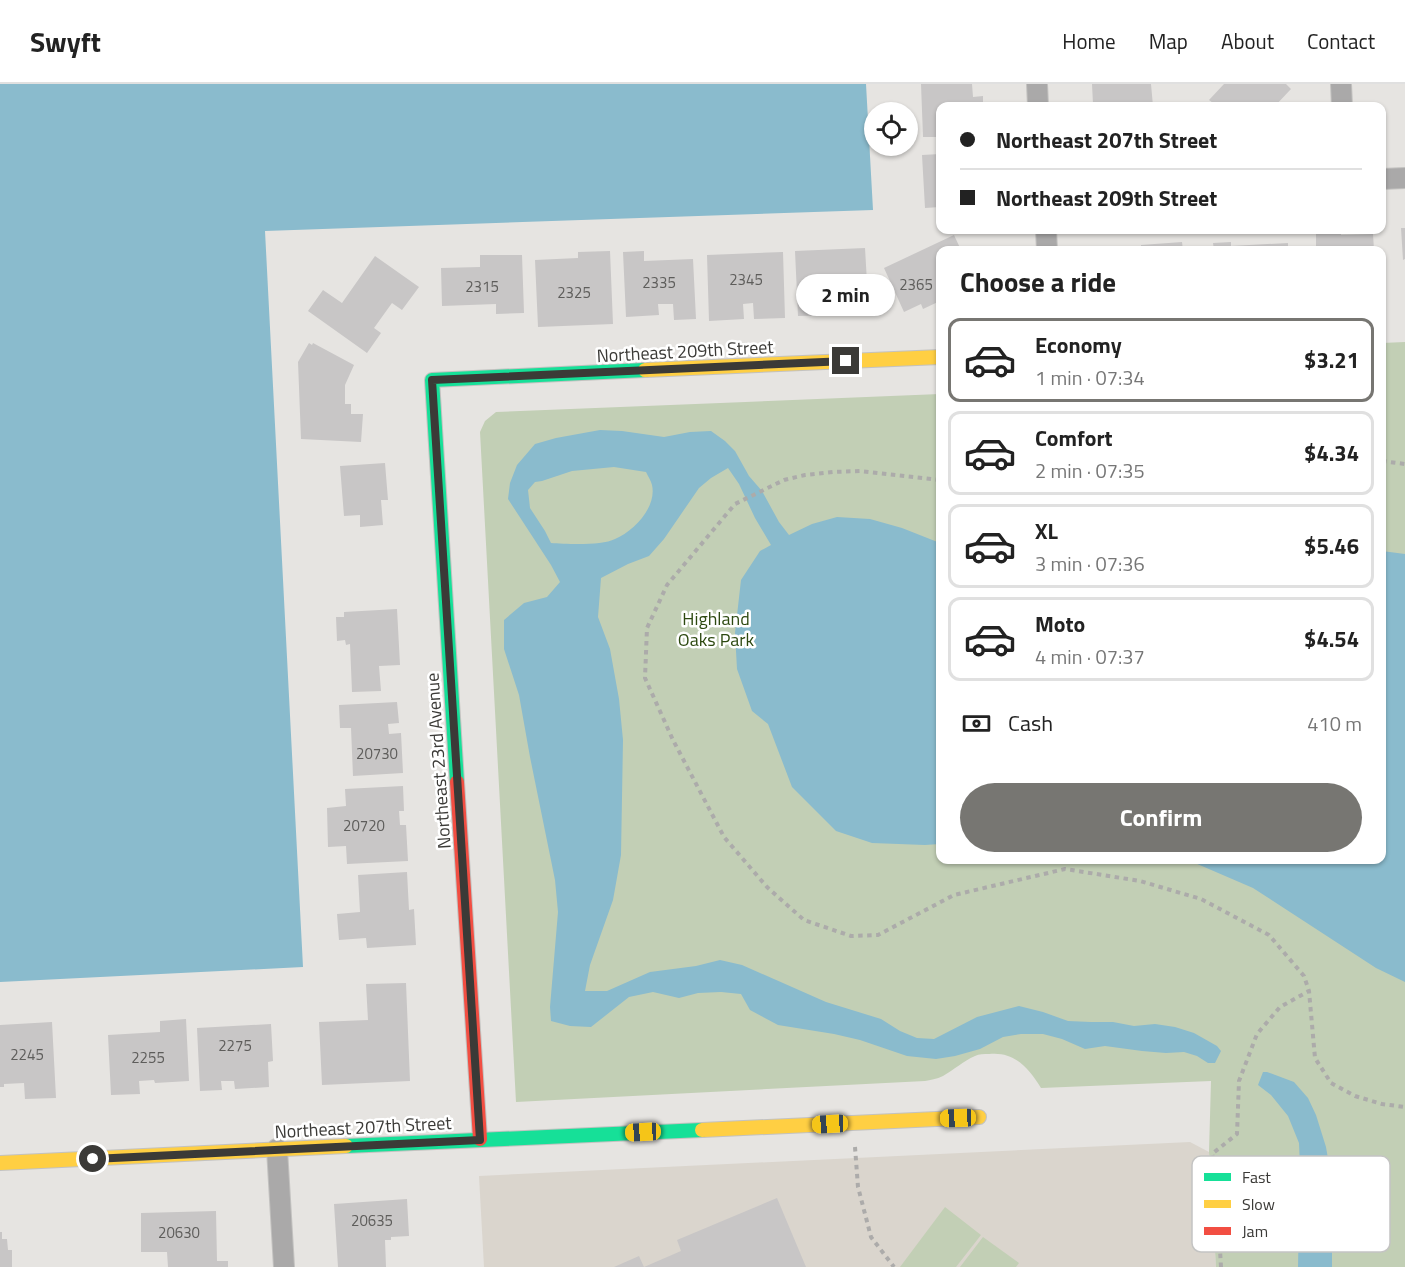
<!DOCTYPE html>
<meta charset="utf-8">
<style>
:root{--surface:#fff;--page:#f2f2f2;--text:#222;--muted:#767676;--line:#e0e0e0;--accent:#777672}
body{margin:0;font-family:"Titillium Web",sans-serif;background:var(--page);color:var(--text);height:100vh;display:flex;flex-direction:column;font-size:22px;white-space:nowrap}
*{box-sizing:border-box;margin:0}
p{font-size:20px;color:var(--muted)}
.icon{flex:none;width:33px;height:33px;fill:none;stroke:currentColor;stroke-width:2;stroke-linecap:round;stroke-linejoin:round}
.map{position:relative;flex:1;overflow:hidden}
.sheet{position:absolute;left:936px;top:162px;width:450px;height:618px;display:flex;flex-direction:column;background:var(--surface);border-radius:12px;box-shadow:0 2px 4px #0004}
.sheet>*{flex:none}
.banner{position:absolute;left:936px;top:18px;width:450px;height:132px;border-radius:12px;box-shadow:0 2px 4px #0004;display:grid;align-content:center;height:132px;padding:0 24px;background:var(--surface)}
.controls{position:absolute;left:864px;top:18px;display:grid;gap:12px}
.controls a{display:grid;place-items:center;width:54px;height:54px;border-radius:50%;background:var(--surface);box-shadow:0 2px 4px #0004;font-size:30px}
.end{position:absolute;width:27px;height:27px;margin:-14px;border:8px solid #3b3a37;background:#fff;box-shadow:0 0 0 3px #fff}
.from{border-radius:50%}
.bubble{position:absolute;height:42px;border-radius:21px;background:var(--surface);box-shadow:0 2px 4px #0004;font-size:20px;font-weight:700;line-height:42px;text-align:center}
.car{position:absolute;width:18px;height:36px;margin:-18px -9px;border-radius:8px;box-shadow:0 0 4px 2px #0007;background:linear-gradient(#f5c518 24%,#345 0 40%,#f5c518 0 76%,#345 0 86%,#f5c518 0)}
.banner b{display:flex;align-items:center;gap:21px;height:57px;font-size:22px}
.banner b+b{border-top:2px solid var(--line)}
.banner i{width:15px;height:15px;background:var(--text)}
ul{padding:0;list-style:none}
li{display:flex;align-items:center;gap:18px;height:84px;margin:0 12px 9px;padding:0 12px;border:3px solid var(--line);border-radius:12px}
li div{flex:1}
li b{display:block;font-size:22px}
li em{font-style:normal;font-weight:700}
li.selected{border-color:var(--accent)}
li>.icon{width:54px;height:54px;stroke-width:1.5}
h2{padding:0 24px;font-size:27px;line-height:72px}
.pay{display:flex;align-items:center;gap:15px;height:66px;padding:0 24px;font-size:22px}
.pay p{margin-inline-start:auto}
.button{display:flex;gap:12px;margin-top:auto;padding:12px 24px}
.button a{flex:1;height:69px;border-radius:36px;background:var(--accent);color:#fff;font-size:24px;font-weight:700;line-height:69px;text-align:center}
header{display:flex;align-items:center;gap:36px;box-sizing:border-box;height:84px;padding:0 30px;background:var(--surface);border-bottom:2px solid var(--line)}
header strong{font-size:28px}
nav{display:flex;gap:33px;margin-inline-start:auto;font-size:21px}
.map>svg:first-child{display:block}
.built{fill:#dad5cd}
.green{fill:#c2cfb5}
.water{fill:#8abbcd;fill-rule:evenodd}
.building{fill:#c8c6c6}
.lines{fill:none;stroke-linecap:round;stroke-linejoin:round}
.street-casing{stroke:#c3c2c0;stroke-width:22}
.fast-casing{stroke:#c3c2c0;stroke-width:16}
.slow-casing{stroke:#c3c2c0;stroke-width:16}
.jam-casing{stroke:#c3c2c0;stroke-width:16}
.path{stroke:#acabaa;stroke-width:4;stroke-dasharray:4.5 4.5;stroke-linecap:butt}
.street{stroke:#aaa9a9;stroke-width:20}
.fast{stroke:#16e098;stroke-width:14}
.slow{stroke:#ffcf43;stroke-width:14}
.jam{stroke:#f24e42;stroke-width:14}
.route{stroke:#3b3a37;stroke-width:8}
.labels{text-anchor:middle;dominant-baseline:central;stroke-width:5;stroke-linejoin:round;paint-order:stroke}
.number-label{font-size:15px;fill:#5e5d5b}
.street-label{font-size:18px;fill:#3b3a37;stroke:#fff}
.park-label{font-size:18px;fill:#2d4910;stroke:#fff}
.key{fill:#fff;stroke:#c4c4c3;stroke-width:1.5}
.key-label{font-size:16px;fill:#3b3a37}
</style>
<header>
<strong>Swyft</strong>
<nav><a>Home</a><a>Map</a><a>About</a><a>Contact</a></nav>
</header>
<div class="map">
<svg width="1405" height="1183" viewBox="0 0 1405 1183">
<rect width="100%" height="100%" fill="#e6e4e1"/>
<path class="built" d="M1190,1058L1209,1068L1216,1183H484L479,1092Z"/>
<path class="green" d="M1405,258V1183H1216L1209,1068L1211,997L1041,1004C1029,984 1014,967 989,970C984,970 979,970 975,972C963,977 954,986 943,992C937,995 930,996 925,997L516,1018L480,348L485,337L496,328L940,310V776H1382V259Z
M945,1123L981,1151L956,1183H900Z
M983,1153L1019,1179L1016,1183H960Z"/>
<path class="water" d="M0,0H866L873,126L265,147L303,883L0,898Z
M600,346L622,347L664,353L690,348L711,347L725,357L735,367L749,392L762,407L779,438L789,451L812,440L837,433L870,435L902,444L940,459V760L925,761L872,759L836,747L792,703L768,640L752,627L737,585L735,549L741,496L760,467L771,461L755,434L739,400L728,384L711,394L699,404L664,455L649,472L628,480L601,494L598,533L610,565L619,615L623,656L621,771L613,816L590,881L585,907H607L650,888L696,882L720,876L742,881L826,918L881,935L900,947L917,954L934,955L977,933L1019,922L1043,928L1068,937L1091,938H1113L1134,942L1155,940L1175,943L1194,949L1217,962L1221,967L1215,979H1208L1197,972L1184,968L1166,969L1142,967L1105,962L1085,965L1062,955L1043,950H1021L1003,953L980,965L955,972L936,975L907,972L860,956L834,950L778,941L750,926L741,910L721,908L698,909L679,914L653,908L629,913L591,943L570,942L551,937L550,923L558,828L555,796L530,673L519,611L504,565V536L524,519L547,513L560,498L551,481L508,415L510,399L517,381L535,360L556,354ZM614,383L646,388C648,392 651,397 652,401C657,423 634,447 615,455C602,462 566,460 551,459L545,447L530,424L528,406L535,398L542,397L572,387Z
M1382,467L1405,470V898L1376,884L1253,804L1188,776H1382Z
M1263,988H1267L1294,998L1308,1014L1316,1031L1326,1063L1332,1098V1183H1298L1300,1082L1299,1059L1288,1032L1271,1011L1258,1001Z"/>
<path class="building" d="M921,0H972L973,13L983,12V22H940V53H923Z
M1092,0H1151L1153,22H1104V20H1093Z
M1224,0H1286L1291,5L1275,22H1217L1209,16Z
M940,70V123L925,124L922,71Z
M1401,144H1405V175L1403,176Z
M1341,149V151L1373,150L1374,166H1316V150Z
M954,151L961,166H940V217L923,225L921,220L904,228L884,184Z
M1182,158L1183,166H1141V161Z
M1231,158V162L1288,159V166H1214L1213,159Z
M865,164L867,198L873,197L875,229L841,230L840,216H835V231L798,232L795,167Z
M610,167L613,240L538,243L535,176L578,174V168Z
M644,167V177L693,175L696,235L674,236L673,220H658L659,231L626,233L623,168Z
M783,168L785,234L754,235L753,219L743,220L744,235L709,237L707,171Z
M480,171H522L524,229L496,230V220L442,222L441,184L480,183Z
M375,172L419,203L402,226L392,219L374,244L381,249L367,269L308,227L323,206L342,219Z
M309,259L312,261L313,259L354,281L345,301V320H351V330H363L361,358L301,355L298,278Z
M385,379L388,416H381L383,441L360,443V431L344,432L340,382Z
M397,525L400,581L379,582L381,607L352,608L350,560L346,561L345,556L337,557L336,533H344V528Z
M397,618L399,639L388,640L389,650L401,649L403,689L353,692L351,644H340L339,621Z
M403,702L404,727H399L400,741H406L408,777L347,780L346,762L328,763L327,724L346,722L345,705Z
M407,788L409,826L414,825L416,861L367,864L366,854L339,856L337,830L360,828L358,791Z
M406,899L410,997L322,1001L319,938L368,936L366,900Z
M186,935L189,997L155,999L154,996L139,997L140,1010L111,1011L108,951L160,948V937Z
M52,938L56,1014L25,1015L24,999L4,1000V1003H0V941Z
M271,940L273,977L268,978L269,1003L235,1005L234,997H221L222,1006L200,1007L197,944Z
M777,1114L806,1183H614L639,1172L644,1183L681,1167L677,1156Z
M407,1115L409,1152L391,1153V1156H385L386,1183H338L334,1120Z
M216,1127L217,1177H228V1183H168L167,1168H141V1129Z
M0,1148H2V1155H7L8,1166H12V1183H0Z"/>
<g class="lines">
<g class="street-casing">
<path id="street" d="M1037,0L1038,22
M1341,0L1342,22
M1382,95L1405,94
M1046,146L1047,166
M277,1065L284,1183"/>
</g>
<g class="fast-casing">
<path id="fast" d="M457,698L432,296L645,286
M346,1062L702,1046"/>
</g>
<g class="slow-casing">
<path id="slow" d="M645,286L940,273
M702,1046L979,1033
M0,1079L346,1062"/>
</g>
<g class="jam-casing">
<path id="jam" d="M457,698L480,1055"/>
</g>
<path class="path" d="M1382,377L1405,380
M940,396L860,387L833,388L805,391L784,396L735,420L667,501L647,544L645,594L673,656L724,753L767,803L804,836L851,852L878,851L954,811L1065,785L1140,797L1201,815L1269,851L1304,892L1309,907L1315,974L1331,999L1355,1012L1382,1020L1405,1023
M855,1063L858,1103L871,1153L894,1183
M1221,1183L1215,1079L1212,1070L1237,1050L1239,997L1257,950L1280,923L1309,907"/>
<use href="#street" class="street"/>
<use href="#fast" class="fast"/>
<use href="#slow" class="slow"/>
<use href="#jam" class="jam"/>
</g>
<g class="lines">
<path class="route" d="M93,1075L480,1056L432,296L846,277"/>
</g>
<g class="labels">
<g class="number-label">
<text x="746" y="195">2345</text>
<text x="659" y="198">2335</text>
<text x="916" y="200">2365</text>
<text x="482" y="202">2315</text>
<text x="574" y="208">2325</text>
<text x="377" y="669">20730</text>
<text x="364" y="741">20720</text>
<text x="235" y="961">2275</text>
<text x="27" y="970">2245</text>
<text x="148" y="973">2255</text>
<text x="372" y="1136">20635</text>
<text x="179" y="1148">20630</text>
</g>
<g class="street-label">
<text transform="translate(685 267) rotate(-3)">Northeast 209th Street</text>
<text transform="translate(438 677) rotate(-94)">Northeast 23rd Avenue</text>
<text transform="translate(363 1043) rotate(-3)">Northeast 207th Street</text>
</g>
<g class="park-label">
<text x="716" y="534">Highland<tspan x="716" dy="21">Oaks Park</tspan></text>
</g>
</g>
<rect x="1192" y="1072" width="198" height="96" rx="9" class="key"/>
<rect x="1204" y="1089" width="27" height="8" fill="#16e098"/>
<rect x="1204" y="1116" width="27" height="8" fill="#ffcf43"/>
<rect x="1204" y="1143" width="27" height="8" fill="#f24e42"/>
<g class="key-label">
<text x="1242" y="1099">Fast</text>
<text x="1242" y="1126">Slow</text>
<text x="1242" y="1153">Jam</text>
</g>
</svg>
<div class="controls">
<a><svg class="icon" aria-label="locate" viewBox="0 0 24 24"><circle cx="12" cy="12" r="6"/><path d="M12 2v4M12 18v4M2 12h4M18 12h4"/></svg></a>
</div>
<i class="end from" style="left:93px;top:1075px"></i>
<i class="end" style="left:846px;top:277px"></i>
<div class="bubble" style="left:796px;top:190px;width:99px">2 min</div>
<i class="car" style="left:958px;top:1034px;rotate:268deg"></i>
<i class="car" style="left:830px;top:1040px;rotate:267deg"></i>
<i class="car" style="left:643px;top:1048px;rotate:267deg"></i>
<div class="banner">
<b><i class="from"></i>Northeast 207th Street</b>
<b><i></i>Northeast 209th Street</b>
</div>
<section class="sheet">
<h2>Choose a ride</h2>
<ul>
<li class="selected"><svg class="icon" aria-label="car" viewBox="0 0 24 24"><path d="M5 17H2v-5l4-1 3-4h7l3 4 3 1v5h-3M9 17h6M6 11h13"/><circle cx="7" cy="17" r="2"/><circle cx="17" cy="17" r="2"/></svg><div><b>Economy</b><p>1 min · 07:34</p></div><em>$3.21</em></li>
<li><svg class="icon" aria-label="car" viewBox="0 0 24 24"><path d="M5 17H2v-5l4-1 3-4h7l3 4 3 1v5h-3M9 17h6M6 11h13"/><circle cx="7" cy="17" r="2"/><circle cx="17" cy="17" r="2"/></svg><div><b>Comfort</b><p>2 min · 07:35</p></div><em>$4.34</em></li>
<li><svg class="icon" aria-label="car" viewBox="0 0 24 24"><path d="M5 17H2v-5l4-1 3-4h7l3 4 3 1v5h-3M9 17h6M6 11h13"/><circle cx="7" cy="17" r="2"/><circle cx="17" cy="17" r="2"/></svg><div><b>XL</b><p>3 min · 07:36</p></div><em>$5.46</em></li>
<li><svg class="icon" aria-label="car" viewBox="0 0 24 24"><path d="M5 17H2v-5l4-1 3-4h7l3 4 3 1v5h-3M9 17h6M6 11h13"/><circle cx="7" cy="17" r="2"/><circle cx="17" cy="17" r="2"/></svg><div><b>Moto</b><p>4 min · 07:37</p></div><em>$4.54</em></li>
</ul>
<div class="pay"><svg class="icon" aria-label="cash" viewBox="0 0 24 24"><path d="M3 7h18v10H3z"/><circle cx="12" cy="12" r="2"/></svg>Cash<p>410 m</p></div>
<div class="button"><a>Confirm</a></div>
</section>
</div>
